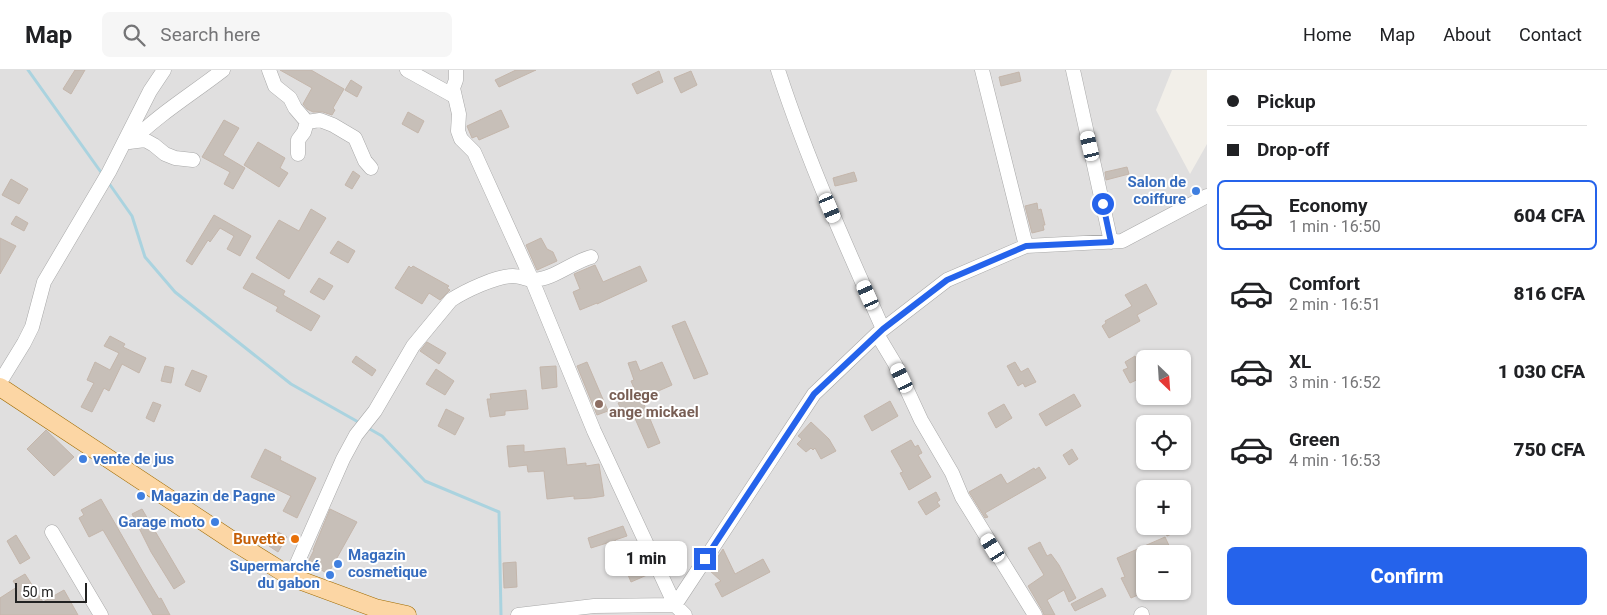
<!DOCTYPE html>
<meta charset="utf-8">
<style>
:root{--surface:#fff;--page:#f6f6f6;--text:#202124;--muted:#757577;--line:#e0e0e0;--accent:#2563eb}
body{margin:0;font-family:Roboto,sans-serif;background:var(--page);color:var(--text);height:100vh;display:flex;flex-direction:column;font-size:19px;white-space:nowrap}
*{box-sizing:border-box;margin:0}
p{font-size:16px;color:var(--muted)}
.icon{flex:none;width:28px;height:28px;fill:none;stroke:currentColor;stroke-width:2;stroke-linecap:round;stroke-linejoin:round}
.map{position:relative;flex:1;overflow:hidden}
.sheet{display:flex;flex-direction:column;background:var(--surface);width:400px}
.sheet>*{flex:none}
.hud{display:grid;align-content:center;height:110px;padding:0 20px;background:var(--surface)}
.needle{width:32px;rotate:155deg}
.buttons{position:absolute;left:1136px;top:280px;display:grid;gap:10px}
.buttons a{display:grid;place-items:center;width:55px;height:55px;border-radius:8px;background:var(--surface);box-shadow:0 1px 4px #0004;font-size:25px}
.scale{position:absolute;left:15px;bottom:12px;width:72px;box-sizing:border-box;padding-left:5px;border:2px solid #222;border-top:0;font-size:14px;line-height:18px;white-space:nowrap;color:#222;-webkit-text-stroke:4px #fff;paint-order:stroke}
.end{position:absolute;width:22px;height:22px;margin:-11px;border:6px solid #2563eb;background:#fff;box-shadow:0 0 0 2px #fff}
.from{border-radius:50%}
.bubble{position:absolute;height:35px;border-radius:8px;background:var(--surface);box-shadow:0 1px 4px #0004;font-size:16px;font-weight:800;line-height:35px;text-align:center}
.car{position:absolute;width:15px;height:30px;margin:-15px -8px;border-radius:6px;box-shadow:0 0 4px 1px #0007;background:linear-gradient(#fff 24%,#345 0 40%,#fff 0 76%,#345 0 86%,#fff 0)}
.hud b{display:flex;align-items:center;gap:18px;height:48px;font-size:19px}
.hud b+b{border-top:1px solid var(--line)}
.hud i{width:12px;height:12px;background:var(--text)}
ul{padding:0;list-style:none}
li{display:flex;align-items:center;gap:15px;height:70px;margin:0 10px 8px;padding:0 10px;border:2px solid transparent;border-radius:8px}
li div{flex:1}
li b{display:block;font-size:19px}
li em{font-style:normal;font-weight:800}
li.active{border-color:var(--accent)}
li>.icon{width:45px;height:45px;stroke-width:1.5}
.cta{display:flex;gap:10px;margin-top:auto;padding:10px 20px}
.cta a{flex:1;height:58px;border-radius:8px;background:var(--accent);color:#fff;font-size:20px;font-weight:800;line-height:58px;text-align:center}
header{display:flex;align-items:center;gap:30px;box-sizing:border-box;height:70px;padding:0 25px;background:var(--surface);border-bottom:1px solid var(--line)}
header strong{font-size:24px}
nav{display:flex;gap:28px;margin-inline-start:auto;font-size:18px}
.search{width:350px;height:45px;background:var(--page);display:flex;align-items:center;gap:12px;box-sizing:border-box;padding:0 18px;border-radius:8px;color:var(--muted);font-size:19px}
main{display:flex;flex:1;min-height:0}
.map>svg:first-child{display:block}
.residential{fill:#e0dfdf;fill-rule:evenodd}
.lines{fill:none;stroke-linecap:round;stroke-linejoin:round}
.stream{stroke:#aad3df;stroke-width:3}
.building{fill:#c7bfb8;stroke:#c4b6ab}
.minor-casing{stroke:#a9a9a9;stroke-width:15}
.major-casing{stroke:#a06b00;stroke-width:19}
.minor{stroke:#fff;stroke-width:14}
.major{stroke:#fcd6a4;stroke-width:18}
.route{stroke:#2563eb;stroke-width:6}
.shop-dot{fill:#3f7fe0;stroke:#fff;stroke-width:2}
.education-dot{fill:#8d6e63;stroke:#fff;stroke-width:2}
.food-dot{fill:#e8710a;stroke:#fff;stroke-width:2}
.labels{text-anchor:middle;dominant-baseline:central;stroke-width:4;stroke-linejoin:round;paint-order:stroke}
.shop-label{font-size:15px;font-weight:bold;fill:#366cbe;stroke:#fff;text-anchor:end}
.education-label{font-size:15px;font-weight:bold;fill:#785e54;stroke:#fff;text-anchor:start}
.food-label{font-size:15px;font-weight:bold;fill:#c56008;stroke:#fff;text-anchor:end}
</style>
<header>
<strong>Map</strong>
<div class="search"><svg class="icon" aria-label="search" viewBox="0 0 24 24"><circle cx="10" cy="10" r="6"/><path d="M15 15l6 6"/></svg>Search here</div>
<nav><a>Home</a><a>Map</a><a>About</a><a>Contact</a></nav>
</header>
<main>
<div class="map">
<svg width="1207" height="545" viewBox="0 0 1207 545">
<rect width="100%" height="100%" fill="#f2efe9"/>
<path class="residential" d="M0,0H1172L1156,40L1190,104L1207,74V545H0ZM1145,289H1182V326H1145ZM1145,354H1182V391H1145ZM1145,419H1182V456H1145ZM1145,484H1182V521H1145Z"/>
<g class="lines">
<path class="stream" d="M28,0L103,105
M108,112L132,146L145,187L175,222L291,314L360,353
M368,358L382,366L425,411L499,442L501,545"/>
</g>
<path class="building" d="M75,0H85L71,24L63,19Z
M280,0H311L344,19L333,38L335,40L332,45L323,42H313L307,39L303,34L312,18Z
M516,0H536L499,17L495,10Z
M659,1L663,12L637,24L632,14Z
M691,1L697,15L681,23L674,8Z
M1019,2L1021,11L1001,16L999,7Z
M351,10L362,17L357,27L345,20Z
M501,40L509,57L479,70L477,66L472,68L467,56Z
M408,42L424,51L418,63L402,54Z
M224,50L239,58L223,85L245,98L233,119L224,114L230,102L202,87Z
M258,72L285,88L280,98L288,103L279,117L244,95Z
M1127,97L1129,104L1106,110L1105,102Z
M353,101L360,106L352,119L345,115Z
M854,102L857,111L835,116L833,108Z
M11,109L28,119L19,134L2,125Z
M1037,133L1038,140L1041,139L1045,155H1043L1044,160L1032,163L1025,136Z
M311,139L326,148L289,209L256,188L279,150L299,161Z
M214,145L251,166L240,186L227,179L234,166L220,158L210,172L208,170L192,195L186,191Z
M16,146L28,153L24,161L11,154Z
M0,168L16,176L0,204Z
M541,168L547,179L553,182L557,191L537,200L526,175Z
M338,171L355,181L348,193L330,183Z
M595,195L603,212L640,196L647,211L597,234V233L580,240L573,222L580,219L574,204Z
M409,196L411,198L413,196L449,216L447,218L450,220L440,230L429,223L422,234L395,218Z
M252,203L285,221L283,225L320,246L311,261L276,241L278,237L243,218Z
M319,208L333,216L324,230L310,222Z
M1146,214L1157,234L1137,245L1140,251L1109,268L1102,256L1106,253L1105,251L1132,236L1125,225Z
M685,251L708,304L694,309L672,256Z
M110,266L125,274L123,277L146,288L139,303L122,294L109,321L104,318L92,342L81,337L94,313L87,310L95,292L110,300L119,283L104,276Z
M427,272L446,283L439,294L420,281Z
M356,286L376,300L372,306L352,292Z
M1135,286L1145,306L1130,313L1123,300L1128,298L1125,292Z
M636,291L640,301L662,292L672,315L647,326L649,329L643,332L660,373L648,378L630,337L622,341L618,333L637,325L631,311L634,310L628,293Z
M587,292L608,341L597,345L577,296Z
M1015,292L1021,302L1028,298L1036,312L1025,317L1023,313L1018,316L1007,296Z
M165,296L174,298L171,313L161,311Z
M556,296L557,317L542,319L540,297Z
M436,299L454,311L445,325L426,314Z
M192,300L207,306L200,322L185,315Z
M526,320L528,339L505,341V345L490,347L487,329H491L490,324Z
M1074,324L1081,336L1046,356L1039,344Z
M890,331L898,346L872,361L864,346Z
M153,332L161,335L154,352L146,348Z
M1004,334L1012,348L996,358L988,343Z
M446,339L464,348L455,365L438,356Z
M811,352L829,369L836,381L821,389L815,378L813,380L811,378L806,382L797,374L802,369L798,366Z
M46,360L74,387L54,406L27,379Z
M911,370L915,377L918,375L922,383L918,385L931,407L909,420L900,403L903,402L891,381Z
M524,375V382L565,378L567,395L586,393V396L599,394L604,426L591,428L574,429V426L547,429L544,401L528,402L527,395L509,397L507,376Z
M265,379L281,387L280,390L316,408L297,448L283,441L291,426L251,407Z
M1072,379L1078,389L1069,395L1063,385Z
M1039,397L1046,408L985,443L988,447L985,448L969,422L1001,404L1007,414L1034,398L1035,400Z
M936,422L940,430L937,432L940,436L926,445L918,432Z
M101,429L144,504L159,529L161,528L170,545H153L103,460L89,467L79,448L84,445L81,440Z
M142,439L185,512L174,519L151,482L132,444Z
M330,439L357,452L328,504L308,492L314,480H313Z
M623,456L627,466L615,470L617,477L609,479L607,473L591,478L588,468Z
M1162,456H1189L1167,466Z
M278,462L287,467L278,482L269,476Z
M16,465L30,488L20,494L7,471Z
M1165,467L1173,484H1145V517L1136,521L1138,525L1131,528L1121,508L1125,507L1117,488Z
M1040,472L1047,486L1051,484L1059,495L1076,528L1069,532L1064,520L1047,530L1055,545H1044L1042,540L1028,516L1044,505L1028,478Z
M723,479L735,504L763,489L770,502L722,527L715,514L721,511L709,500Z
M637,482L647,505L631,512L621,488Z
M516,492L517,517L504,518L503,493Z
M25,504L43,532L64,520L78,545H0V528L17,517L13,511Z
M1102,518L1106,526L1075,541L1071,534Z"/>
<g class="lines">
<g class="minor-casing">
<path id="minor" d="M269,0L275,16L290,28L295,38L307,52
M407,0L454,26
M456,0V10L453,18L459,44L458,61L461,69L474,82L532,210C553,210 572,192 591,187
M778,0C807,89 845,174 883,259
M982,0L1026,176
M1073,0L1111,172
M307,52L320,50L333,55L355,68L365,91L371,98
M129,72L145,70L154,75L165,84L175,88L193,90
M131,72C159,44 192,24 223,0
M298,84V70L304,62L307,52
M877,264L895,294L921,350L952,403L962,427L1035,545
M0,312L24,273L32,257L44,212L109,102L150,21L164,0
M52,462L101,545
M291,507L343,389L356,365L375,341L413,276L451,230C465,221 496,206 513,206C519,206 526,209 532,210L594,361L675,535
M675,535L814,324L877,264L947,210L1026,176L1122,171L1207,126
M518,545L594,536L675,535L685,545
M1141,545L1142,544"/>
</g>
<g class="major-casing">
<path id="major" d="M0,317L233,471L291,507L375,538L407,545"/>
</g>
<use href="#minor" class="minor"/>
<use href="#major" class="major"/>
</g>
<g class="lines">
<path class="route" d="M705,489L814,324L883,259L947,210L1026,176L1111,172L1103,134"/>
</g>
<g class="shop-dot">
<circle cx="1196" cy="121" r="5"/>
<circle cx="83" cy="389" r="5"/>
<circle cx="141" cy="426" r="5"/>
<circle cx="215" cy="452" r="5"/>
<circle cx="338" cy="494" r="5"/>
<circle cx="330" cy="505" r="5"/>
</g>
<circle class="education-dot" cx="599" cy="334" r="5"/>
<circle class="food-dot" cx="295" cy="469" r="5"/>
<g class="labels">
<g class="shop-label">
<text x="1186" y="112">Salon de<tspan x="1186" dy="17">coiffure</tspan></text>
<text x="93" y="389" text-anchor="start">vente de jus</text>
<text x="151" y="426" text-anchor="start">Magazin de Pagne</text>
<text x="205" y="452">Garage moto</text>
<text x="348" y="485" text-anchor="start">Magazin<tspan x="348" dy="17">cosmetique</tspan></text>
<text x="320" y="496">Supermarché<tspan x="320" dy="17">du gabon</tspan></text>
</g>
<g class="education-label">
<text x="609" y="325">college<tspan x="609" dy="17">ange mickael</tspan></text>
</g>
<g class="food-label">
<text x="285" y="469">Buvette</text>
</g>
</g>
</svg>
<div class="buttons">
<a><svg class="needle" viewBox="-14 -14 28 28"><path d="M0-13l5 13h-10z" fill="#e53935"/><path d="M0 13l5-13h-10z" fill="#757577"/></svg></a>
<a><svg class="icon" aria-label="locate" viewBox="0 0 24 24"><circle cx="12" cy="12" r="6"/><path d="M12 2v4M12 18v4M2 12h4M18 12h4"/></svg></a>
<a>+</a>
<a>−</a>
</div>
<div class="scale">50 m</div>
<i class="end from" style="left:1103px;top:134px"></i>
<i class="end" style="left:705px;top:489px"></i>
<div class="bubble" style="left:605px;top:471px;width:82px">1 min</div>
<i class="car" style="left:1090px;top:76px;rotate:347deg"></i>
<i class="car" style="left:830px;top:138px;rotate:157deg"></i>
<i class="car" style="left:868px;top:225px;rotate:336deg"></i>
<i class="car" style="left:902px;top:308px;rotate:335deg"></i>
<i class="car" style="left:993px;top:478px;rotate:328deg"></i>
</div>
<section class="sheet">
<div class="hud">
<b><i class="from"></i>Pickup</b>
<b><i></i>Drop-off</b>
</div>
<ul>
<li class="active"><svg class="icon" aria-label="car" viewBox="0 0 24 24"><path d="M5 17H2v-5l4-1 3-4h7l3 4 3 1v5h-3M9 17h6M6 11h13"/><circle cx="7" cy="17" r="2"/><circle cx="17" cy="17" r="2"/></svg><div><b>Economy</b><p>1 min · 16:50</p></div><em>604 CFA</em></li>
<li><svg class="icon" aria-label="car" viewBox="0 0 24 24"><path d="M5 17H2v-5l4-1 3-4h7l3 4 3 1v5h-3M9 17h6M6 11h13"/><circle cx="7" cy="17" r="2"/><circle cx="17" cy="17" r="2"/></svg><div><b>Comfort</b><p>2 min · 16:51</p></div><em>816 CFA</em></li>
<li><svg class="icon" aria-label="car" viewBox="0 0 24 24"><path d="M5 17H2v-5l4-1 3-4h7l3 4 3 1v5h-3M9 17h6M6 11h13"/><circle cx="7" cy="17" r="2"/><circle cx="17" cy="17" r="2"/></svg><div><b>XL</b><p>3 min · 16:52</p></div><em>1 030 CFA</em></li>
<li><svg class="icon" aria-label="car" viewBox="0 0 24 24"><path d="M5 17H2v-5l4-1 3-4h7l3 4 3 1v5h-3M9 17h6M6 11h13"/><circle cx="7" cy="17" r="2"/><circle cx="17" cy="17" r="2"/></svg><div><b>Green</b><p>4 min · 16:53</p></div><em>750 CFA</em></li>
</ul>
<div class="cta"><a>Confirm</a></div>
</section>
</main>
